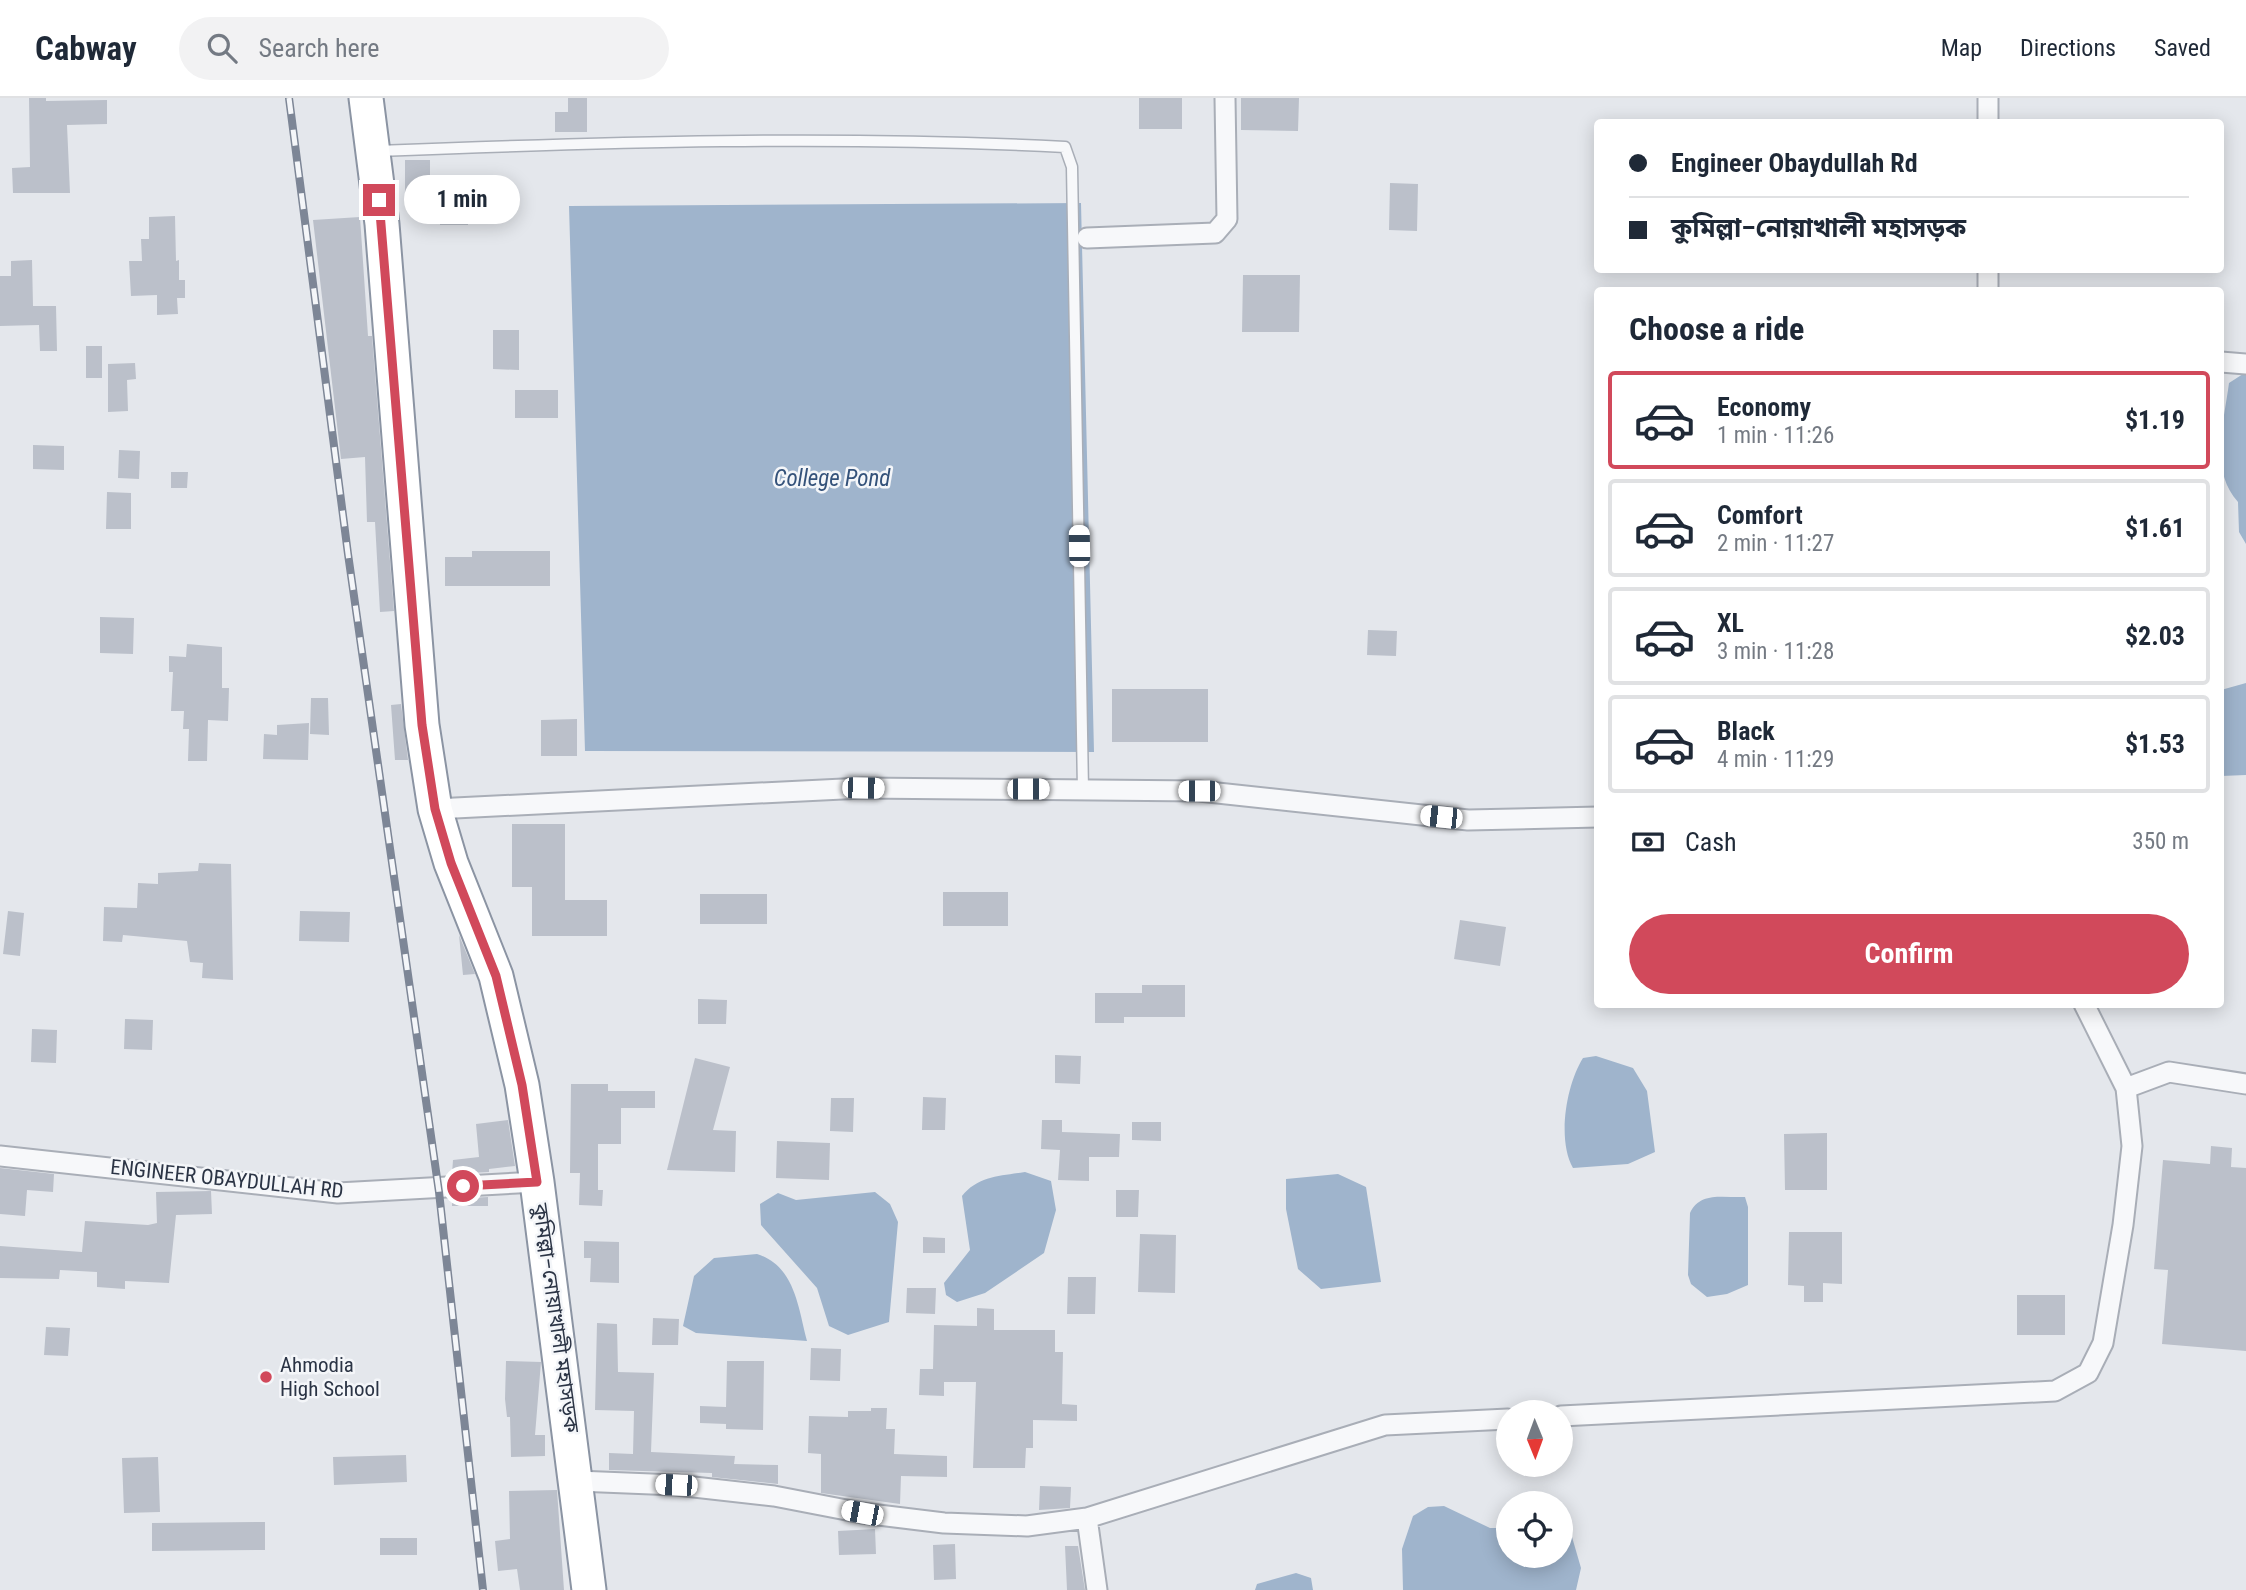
<!DOCTYPE html>
<meta charset="utf-8">
<style>
:root{--surface:#fff;--page:#f2f2f3;--text:#1f2937;--muted:#747a83;--line:#e0e1e3;--accent:#d1495b}
body{margin:0;font-family:"Roboto Condensed","Noto Sans Bengali",sans-serif;background:var(--page);color:var(--text);height:100vh;display:flex;flex-direction:column;font-size:26px;white-space:nowrap}
*{box-sizing:border-box;margin:0}
p{font-size:23px;color:var(--muted)}
.icon{flex:none;width:38px;height:38px;fill:none;stroke:currentColor;stroke-width:2;stroke-linecap:round;stroke-linejoin:round}
.map{position:relative;flex:1;overflow:hidden}
.panel{position:absolute;left:1594px;top:189px;width:630px;height:721px;display:flex;flex-direction:column;background:var(--surface);border-radius:7px;box-shadow:0 4px 18px #0003}
.panel>*{flex:none}
.top-card{position:absolute;left:1594px;top:21px;width:630px;height:154px;border-radius:7px;box-shadow:0 4px 18px #0003;display:grid;align-content:center;height:154px;padding:0 35px;background:var(--surface)}
.needle{width:46px;rotate:179deg}
.controls{position:absolute;left:1496px;top:1302px;display:grid;gap:14px}
.controls a{display:grid;place-items:center;width:77px;height:77px;border-radius:50%;background:var(--surface);box-shadow:0 4px 18px #0003;font-size:35px}
.end{position:absolute;width:32px;height:32px;margin:-16px;border:9px solid #d1495b;background:#fff;box-shadow:0 0 0 4px #fff}
.from{border-radius:50%}
.bubble{position:absolute;height:49px;border-radius:24px;background:var(--surface);box-shadow:0 4px 18px #0003;font-size:23px;font-weight:700;line-height:49px;text-align:center}
.car{position:absolute;width:21px;height:42px;margin:-21px -10px;border-radius:9px;box-shadow:0 0 5px 2px #0007;background:linear-gradient(#fff 24%,#345 0 40%,#fff 0 76%,#345 0 86%,#fff 0)}
.top-card b{display:flex;align-items:center;gap:24px;height:66px;font-size:26px}
.top-card b+b{border-top:2px solid var(--line)}
.top-card i{width:18px;height:18px;background:var(--text)}
ul{padding:0;list-style:none}
li{display:flex;align-items:center;gap:21px;height:98px;margin:0 14px 10px;padding:0 21px;border:4px solid var(--line);border-radius:7px}
li div{flex:1}
li b{display:block;font-size:26px}
li em{font-style:normal;font-weight:700}
li.selected{border-color:var(--accent)}
li>.icon{width:63px;height:63px;stroke-width:1.5}
h2{padding:0 35px;font-size:32px;line-height:84px}
.pay{display:flex;align-items:center;gap:18px;height:77px;padding:0 35px;font-size:26px}
.pay p{margin-inline-start:auto}
.button{display:flex;gap:14px;margin-top:auto;padding:14px 35px}
.button a{flex:1;height:80px;border-radius:42px;background:var(--accent);color:#fff;font-size:28px;font-weight:700;line-height:80px;text-align:center}
header{display:flex;align-items:center;gap:42px;box-sizing:border-box;height:98px;padding:0 35px;background:var(--surface);border-bottom:2px solid var(--line)}
header strong{font-size:33px}
nav{display:flex;gap:38px;margin-inline-start:auto;font-size:24px}
.search{width:490px;height:63px;background:var(--page);display:flex;align-items:center;gap:18px;box-sizing:border-box;padding:0 24px;border-radius:38px;color:var(--muted);font-size:26px}
.map>svg:first-child{display:block}
.water{fill:#9fb4cc}
.building{fill:#bbc0ca}
.lines{fill:none;stroke-linecap:round;stroke-linejoin:round}
.service-casing{stroke:#a9aeb7;stroke-width:13}
.minor-casing{stroke:#a9aeb7;stroke-width:23}
.trunk-casing{stroke:#8b94a3;stroke-width:37}
.service{stroke:#f7f8fa;stroke-width:10}
.minor{stroke:#f7f8fa;stroke-width:19}
.trunk{stroke:#fff;stroke-width:33}
.rail-casing{stroke:#7d8696;stroke-width:8}
.rail{stroke:#f4f6f9;stroke-width:5;stroke-dasharray:16;stroke-linecap:butt}
.route{stroke:#d1495b;stroke-width:9}
.poi-dot{fill:#d1495b;stroke:#f4f6f9;stroke-width:2.5}
.labels{text-anchor:middle;dominant-baseline:central;stroke-width:5;stroke-linejoin:round;paint-order:stroke}
.street-label{font-size:21px;fill:#2b3445;stroke:#f4f6f9}
.poi-label{font-size:21px;fill:#2b3445;stroke:#f4f6f9;text-anchor:start}
.water-label{font-size:23px;font-style:italic;fill:#34527a;stroke:#f4f6f9}
</style>
<header>
<strong>Cabway</strong>
<div class="search"><svg class="icon" aria-label="search" viewBox="0 0 24 24"><circle cx="10" cy="10" r="6"/><path d="M15 15l6 6"/></svg>Search here</div>
<nav><a>Map</a><a>Directions</a><a>Saved</a></nav>
</header>
<div class="map">
<svg width="2246" height="1492" viewBox="0 0 2246 1492">
<rect width="100%" height="100%" fill="#e4e7ec"/>
<path class="water" d="M1081,105L1094,654L585,653L569,108Z
M2243,276L2246,277V446L2239,434L2238,404C2209,372 2224,324 2229,285Z
M2246,585V677L2221,678V592Z
M1596,958L1633,970L1647,993L1655,1054L1628,1066L1573,1070C1557,1042 1566,987 1583,960Z
M1025,1074L1051,1083L1056,1112L1044,1155L985,1195L957,1204L946,1197L944,1185L970,1152L962,1098C978,1078 1001,1078 1025,1074Z
M1338,1076L1366,1089L1381,1184L1321,1191L1298,1171L1286,1111V1081Z
M875,1094L890,1106L898,1124L889,1224L848,1237L829,1228L817,1190L761,1127L760,1106L778,1095L796,1102Z
M1745,1099L1748,1109V1187L1727,1196L1707,1199L1691,1186L1688,1177L1690,1115C1700,1093 1724,1100 1745,1099Z
M757,1156C795,1168 798,1209 807,1243L696,1235L683,1228L694,1178L714,1160Z
M1444,1408L1490,1430H1508V1458H1561V1436L1572,1439L1581,1470L1576,1492H1403L1402,1451L1413,1418L1428,1409Z
M1296,1475L1311,1480L1313,1492H1255L1257,1486Z"/>
<path class="building" d="M29,0H46V3L107,2V26L67,27L70,95H13L12,70L30,69Z
M568,0H587V34H555V14H568Z
M1139,0H1182V31H1139Z
M1241,0H1299L1298,33L1241,32Z
M405,62H430V109H405Z
M1390,85L1418,86L1417,133L1389,132Z
M440,109L468,110V127H440Z
M175,118L176,163L179,162V182H185V200H177L178,216L157,217V197L131,198L129,163H142L141,141H149V119Z
M360,119L368,238H372L394,513L380,514L375,424H367L365,359L341,361L313,122Z
M32,162L33,208H56L57,253H40L39,227L0,228V178H11V163Z
M1243,177H1300L1299,234H1242Z
M493,232H519V272L493,271Z
M86,248H102V280H86Z
M135,265L136,281L127,282L128,313L108,314V266Z
M515,292H558V320H515Z
M33,347L64,348V372L33,371Z
M119,352L140,353L139,381L118,380Z
M171,374H188L187,390H171Z
M107,394L131,395V431H106Z
M472,453H550V488H445V459H472Z
M100,519L134,520L133,556L100,555Z
M1368,532L1397,533L1396,558L1367,557Z
M187,546L222,549V590H229L228,623L208,622L207,663H188L189,631H183L184,613H171L173,574H169V558L186,559Z
M1112,591H1208V644H1112Z
M311,600H328L329,637L310,636Z
M401,606L408,662H395L391,607Z
M577,621V658H541V622Z
M309,625L308,662L263,661L264,636L277,637V627Z
M512,726H565V802H607V838H532V789H512Z
M199,765L231,766L233,882L202,880L203,865L190,864L187,843L123,837L122,844L103,843L104,809L137,810L138,785L158,786V775L198,773Z
M943,794H1008V828H943Z
M700,796H767V826H700Z
M8,813L24,815L20,858L3,856Z
M300,813L350,814L349,844L299,843Z
M1460,822L1506,829L1500,868L1454,861Z
M459,837L475,876L463,877Z
M1142,887H1185V919H1124V925H1095V895H1142Z
M698,901L727,902L726,926H698Z
M125,921L153,922L152,952L124,951Z
M32,931L57,932L56,965L31,964Z
M1055,957L1081,958L1080,986L1055,985Z
M695,960L730,969L713,1032L736,1033L735,1074L667,1072Z
M571,986H608V993H655V1010H621V1046H598V1092H603L602,1108L579,1107L580,1075H570Z
M923,999L946,1000L945,1032H922Z
M831,1000H854L853,1034L830,1033Z
M508,1022L515,1068L489,1071V1074L452,1076L453,1062L479,1059L476,1026Z
M1042,1022H1062V1034L1120,1036L1119,1059H1089V1083L1058,1082L1060,1052L1041,1051Z
M1132,1024H1161V1043L1132,1042Z
M1827,1035V1092H1785L1784,1036Z
M777,1043L830,1045L829,1082L776,1080Z
M2211,1048L2232,1050L2231,1069L2246,1070V1253L2162,1246L2168,1172L2154,1171L2163,1062L2210,1066Z
M0,1070L54,1076L53,1094L27,1092L25,1118L0,1116Z
M1116,1092H1139L1138,1119H1116Z
M211,1093L212,1116L176,1117L169,1185L125,1183V1191L97,1189V1174L60,1172L59,1181L0,1180V1148L82,1154L85,1123L148,1127L157,1125L156,1094Z
M488,1099V1108H452V1101Z
M1789,1134H1842V1186L1823,1185V1204H1804V1188L1788,1187Z
M1140,1136L1176,1137L1175,1195L1138,1194Z
M923,1139L945,1140V1155H923Z
M584,1143L619,1144V1185L590,1184L591,1160H584Z
M1068,1179H1096L1095,1216H1067Z
M907,1190H936L935,1216L906,1215Z
M2017,1197H2065V1237H2017Z
M977,1210L994,1211V1232H1055V1254H1063L1062,1306L1077,1307V1323L1033,1322V1350H1026L1025,1370H973L976,1284H944V1298L919,1297L920,1271H933L934,1227L977,1228Z
M653,1220L679,1221L678,1247H652Z
M597,1225L617,1226L618,1274L654,1275L651,1354L735,1358L734,1366L778,1367V1386L712,1379V1375L609,1372V1355L633,1356L634,1313L595,1312Z
M46,1229L70,1230L68,1258L44,1257Z
M811,1250L841,1251L840,1283L810,1282Z
M506,1263L541,1264L535,1337H545V1358L511,1359L510,1319H507L505,1301Z
M727,1263H764L763,1332L726,1331V1326L700,1325V1308L726,1309Z
M871,1310H887L886,1331H895L894,1356L947,1358V1379L901,1378L900,1406L821,1395V1356L808,1355L809,1318L848,1319V1313H871Z
M406,1357L407,1384L334,1387L333,1359Z
M158,1359L160,1414L124,1415L122,1360Z
M1040,1388L1071,1389L1070,1410L1039,1412Z
M557,1392L564,1492H520L517,1471L498,1473L495,1443L510,1441L509,1393Z
M265,1424V1452L152,1453V1425Z
M875,1431L876,1456L839,1457L838,1433Z
M380,1440H417V1457H380Z
M955,1446L956,1481L934,1482L933,1447Z
M1065,1448H1078L1085,1492H1067Z"/>
<g class="lines">
<g class="service-casing">
<path id="service" d="M377,53C607,44 836,37 1065,49L1072,69L1083,692"/>
</g>
<g class="minor-casing">
<path id="minor" d="M1988,24V0
M1087,140L1215,135L1227,121L1225,0
M1988,192V172
M2221,264L2246,266
M435,711L863,690L1199,693L1468,722L1598,719
M2126,990L2169,974L2246,986
M0,1058L338,1095L537,1084
M1561,1318L2055,1293L2088,1275L2103,1245L2123,1127L2132,1048L2126,990L2084,906
M577,1383L676,1387L774,1398L862,1415L944,1425L1027,1428L1087,1420L1385,1327L1508,1321
M1087,1420L1097,1492"/>
</g>
<g class="trunk-casing">
<path id="trunk" d="M366,0L382,126L422,627L435,711L451,765L496,878L522,987L537,1084L589,1492"/>
</g>
<use href="#service" class="service"/>
<use href="#minor" class="minor"/>
<use href="#trunk" class="trunk"/>
<g class="rail-casing">
<path id="rail" d="M289,0L348,456L439,1094L483,1492"/>
</g>
<use href="#rail" class="rail"/>
</g>
<g class="lines">
<path class="route" d="M379,102L422,627L435,711L451,765L496,878L522,987L537,1084L463,1088"/>
</g>
<circle class="poi-dot" cx="266" cy="1279" r="7"/>
<g class="labels">
<g class="street-label">
<text transform="translate(227 1081) rotate(6)">ENGINEER OBAYDULLAH RD</text>
<text transform="translate(556 1220) rotate(82)">কুমিল্লা–নোয়াখালী মহাসড়ক</text>
</g>
<g class="poi-label">
<text x="280" y="1267">Ahmodia<tspan x="280" dy="24">High School</tspan></text>
</g>
<g class="water-label">
<text x="832" y="380">College Pond</text>
</g>
</g>
</svg>
<div class="controls">
<a><svg class="needle" viewBox="-14 -14 28 28"><path d="M0-13l5 13h-10z" fill="#e53935"/><path d="M0 13l5-13h-10z" fill="#747a83"/></svg></a>
<a><svg class="icon" aria-label="locate" viewBox="0 0 24 24"><circle cx="12" cy="12" r="6"/><path d="M12 2v4M12 18v4M2 12h4M18 12h4"/></svg></a>
</div>
<i class="end from" style="left:463px;top:1088px"></i>
<i class="end" style="left:379px;top:102px"></i>
<div class="bubble" style="left:404px;top:77px;width:116px">1 min</div>
<i class="car" style="left:1079px;top:448px;rotate:359deg"></i>
<i class="car" style="left:863px;top:690px;rotate:91deg"></i>
<i class="car" style="left:1028px;top:691px;rotate:90deg"></i>
<i class="car" style="left:1199px;top:693px;rotate:270deg"></i>
<i class="car" style="left:1441px;top:719px;rotate:276deg"></i>
<i class="car" style="left:676px;top:1387px;rotate:272deg"></i>
<i class="car" style="left:862px;top:1415px;rotate:281deg"></i>
<div class="top-card">
<b><i class="from"></i>Engineer Obaydullah Rd</b>
<b><i></i>কুমিল্লা–নোয়াখালী মহাসড়ক</b>
</div>
<section class="panel">
<h2>Choose a ride</h2>
<ul>
<li class="selected"><svg class="icon" aria-label="car" viewBox="0 0 24 24"><path d="M5 17H2v-5l4-1 3-4h7l3 4 3 1v5h-3M9 17h6M6 11h13"/><circle cx="7" cy="17" r="2"/><circle cx="17" cy="17" r="2"/></svg><div><b>Economy</b><p>1 min · 11:26</p></div><em>$1.19</em></li>
<li><svg class="icon" aria-label="car" viewBox="0 0 24 24"><path d="M5 17H2v-5l4-1 3-4h7l3 4 3 1v5h-3M9 17h6M6 11h13"/><circle cx="7" cy="17" r="2"/><circle cx="17" cy="17" r="2"/></svg><div><b>Comfort</b><p>2 min · 11:27</p></div><em>$1.61</em></li>
<li><svg class="icon" aria-label="car" viewBox="0 0 24 24"><path d="M5 17H2v-5l4-1 3-4h7l3 4 3 1v5h-3M9 17h6M6 11h13"/><circle cx="7" cy="17" r="2"/><circle cx="17" cy="17" r="2"/></svg><div><b>XL</b><p>3 min · 11:28</p></div><em>$2.03</em></li>
<li><svg class="icon" aria-label="car" viewBox="0 0 24 24"><path d="M5 17H2v-5l4-1 3-4h7l3 4 3 1v5h-3M9 17h6M6 11h13"/><circle cx="7" cy="17" r="2"/><circle cx="17" cy="17" r="2"/></svg><div><b>Black</b><p>4 min · 11:29</p></div><em>$1.53</em></li>
</ul>
<div class="pay"><svg class="icon" aria-label="cash" viewBox="0 0 24 24"><path d="M3 7h18v10H3z"/><circle cx="12" cy="12" r="2"/></svg>Cash<p>350 m</p></div>
<div class="button"><a>Confirm</a></div>
</section>
</div>
